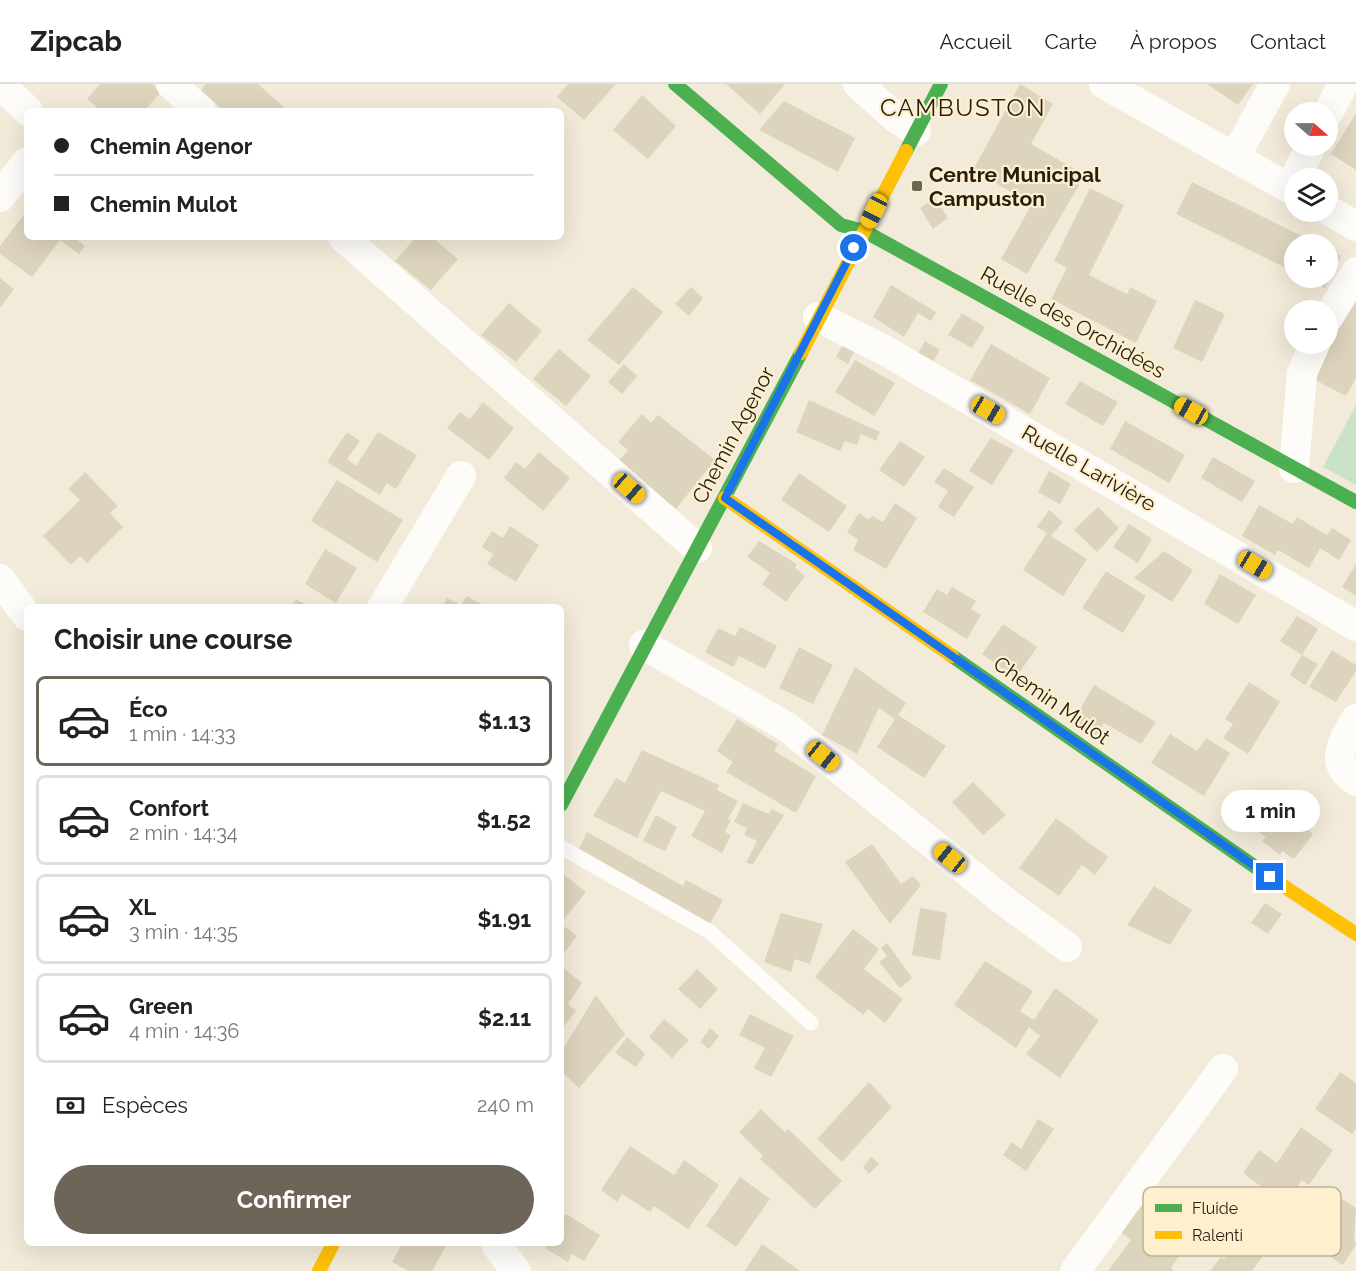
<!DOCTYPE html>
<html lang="fr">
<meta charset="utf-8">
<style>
:root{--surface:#fff;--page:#f6f6f6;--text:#222;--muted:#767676;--line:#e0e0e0;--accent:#6d6658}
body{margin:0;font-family:Raleway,sans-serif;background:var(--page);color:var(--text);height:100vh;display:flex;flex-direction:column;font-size:22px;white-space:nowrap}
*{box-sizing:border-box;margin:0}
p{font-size:20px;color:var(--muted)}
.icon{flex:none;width:33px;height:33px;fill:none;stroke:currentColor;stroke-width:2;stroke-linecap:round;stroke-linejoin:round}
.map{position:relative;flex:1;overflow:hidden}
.drawer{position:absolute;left:24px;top:520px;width:540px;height:642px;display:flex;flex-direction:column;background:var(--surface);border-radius:9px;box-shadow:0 6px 24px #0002}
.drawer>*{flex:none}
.top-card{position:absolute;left:24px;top:24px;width:540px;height:132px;border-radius:9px;box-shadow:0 6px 24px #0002;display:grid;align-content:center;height:132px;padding:0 30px;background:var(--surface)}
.needle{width:39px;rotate:110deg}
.tools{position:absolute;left:1284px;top:18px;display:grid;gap:12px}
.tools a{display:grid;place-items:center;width:54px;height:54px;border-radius:50%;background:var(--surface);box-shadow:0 6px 24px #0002;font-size:30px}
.end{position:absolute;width:27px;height:27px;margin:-14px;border:8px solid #1a73e8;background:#fff;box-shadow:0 0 0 3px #fff}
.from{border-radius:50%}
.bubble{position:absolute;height:42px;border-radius:21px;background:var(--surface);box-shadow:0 6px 24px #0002;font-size:20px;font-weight:700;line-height:42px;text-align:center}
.car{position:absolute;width:18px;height:36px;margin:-18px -9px;border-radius:8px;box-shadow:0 0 4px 2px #0007;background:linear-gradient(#f5c518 24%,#345 0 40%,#f5c518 0 76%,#345 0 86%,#f5c518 0)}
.top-card b{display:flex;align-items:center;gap:21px;height:57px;font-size:22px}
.top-card b+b{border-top:2px solid var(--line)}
.top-card i{width:15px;height:15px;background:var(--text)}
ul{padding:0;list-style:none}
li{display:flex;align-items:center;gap:18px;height:90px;margin:0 12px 9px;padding:0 18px;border:3px solid var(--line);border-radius:9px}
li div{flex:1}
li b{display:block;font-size:22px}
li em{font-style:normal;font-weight:700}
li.current{border-color:var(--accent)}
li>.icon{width:54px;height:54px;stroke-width:1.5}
h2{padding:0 30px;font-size:27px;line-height:72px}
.pay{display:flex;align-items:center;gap:15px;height:66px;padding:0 30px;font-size:22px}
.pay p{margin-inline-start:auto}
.button{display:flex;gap:12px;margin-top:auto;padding:12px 30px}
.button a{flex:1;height:69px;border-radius:36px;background:var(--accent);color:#fff;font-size:24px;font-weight:700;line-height:69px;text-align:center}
header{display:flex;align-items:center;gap:36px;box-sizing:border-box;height:84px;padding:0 30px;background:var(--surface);border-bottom:2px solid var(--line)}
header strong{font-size:28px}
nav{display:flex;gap:33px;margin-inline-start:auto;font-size:21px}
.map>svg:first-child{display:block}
.green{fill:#c9e3c6}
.building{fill:#ddd4be}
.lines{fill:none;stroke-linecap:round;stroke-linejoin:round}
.lane{stroke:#fdfcf9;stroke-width:15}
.street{stroke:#fdfcf9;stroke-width:30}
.fast{stroke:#4caf50;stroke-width:14}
.slow{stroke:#ffc107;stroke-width:14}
.route{stroke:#1a73e8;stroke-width:8}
.poi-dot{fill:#6d6658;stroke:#feefce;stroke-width:2}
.labels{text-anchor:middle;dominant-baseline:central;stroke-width:4.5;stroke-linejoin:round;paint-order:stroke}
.poi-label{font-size:21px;font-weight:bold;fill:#251f13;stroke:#feefce;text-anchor:start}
.street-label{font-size:21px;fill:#251f13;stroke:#feefce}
.quarter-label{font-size:24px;letter-spacing:1.5px;fill:#251f13;stroke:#feefce}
.key{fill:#feefce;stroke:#bdb196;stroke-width:1.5}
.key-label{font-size:16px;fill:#251f13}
</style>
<header>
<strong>Zipcab</strong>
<nav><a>Accueil</a><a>Carte</a><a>À propos</a><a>Contact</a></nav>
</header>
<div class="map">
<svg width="1356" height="1187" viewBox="0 0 1356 1187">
<rect width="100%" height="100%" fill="#f3ebd9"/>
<path class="green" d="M1356,321V401L1323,383Z"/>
<path class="building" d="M100,0H152L161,8L144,27H101L87,15Z
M206,0H258L288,27H224L201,6Z
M568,0H616L584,36L557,13Z
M726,0H785L760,30Z
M1020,0L1053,20L1031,60L1085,91L1027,190L1001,175L1032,120L973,86Z
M1207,0H1253L1238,21Z
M642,11L676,42L648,75L613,46Z
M784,17L855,54L838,88L759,46Z
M1356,29V86L1331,70Z
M1192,98L1318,160H1294V188L1176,130Z
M1090,104L1124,121L1089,191L1127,210L1130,203L1157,217L1136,259L1051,215L1067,184L1054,177Z
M935,114L948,134L933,145L920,124Z
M25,129L27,131V153H57L60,156L32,193L0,170V162Z
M62,153H74L85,162L79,170L60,156Z
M416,153H432L458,175L431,206L395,177Z
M1328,165L1341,172L1325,204L1305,194H1328Z
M0,194L14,205L0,224Z
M891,201L936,228L931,237L918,229L904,253L873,233Z
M633,203L663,228L619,281L587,256Z
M691,203L703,214L689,232L675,220Z
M1356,209V294L1346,312L1311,294Z
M1195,216L1225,230L1202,278L1173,264Z
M509,219L542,247L516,278L481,251Z
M962,229L985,243L972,264L948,251Z
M846,255L858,260L848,280L836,273Z
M925,257L940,266L928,286L913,277Z
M991,260L1050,294L1030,330L970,296Z
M559,265L591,292L566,322L533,295Z
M855,276L895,299L874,332L835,308Z
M624,280L637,292L622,310L608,298Z
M1080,297L1118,318L1103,342L1065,320Z
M809,316L880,348L876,357L861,350L857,361L845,357L840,367L796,348Z
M483,318L514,344L489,376L447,344L460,328L470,335Z
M642,330L651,339L658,331L715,376L676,425L617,379L628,366L618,358Z
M1125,337L1185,371L1169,399L1110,365Z
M347,348L360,357L347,375L356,382L378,348L417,371L396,405L387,399L380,411L327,378Z
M991,354L1014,366L992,401L969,387Z
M900,357L925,373L904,403L879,386Z
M539,368L570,394L543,427L504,394L516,378L525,385Z
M1213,373L1255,397L1242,418L1201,394Z
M944,384L974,403L954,433L938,423L948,407L934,398Z
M1049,387L1071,400L1060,420L1038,408Z
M85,388L118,422L110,429L123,443L87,479L80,472L71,481L43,452L80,416L68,405Z
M799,389L847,422L829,448L781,416Z
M337,396L403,436L377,478L311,437Z
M895,419L917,434L886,485L853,466L858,456L847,448L859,429L869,436L872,432L883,438Z
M1259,421L1293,440L1297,433L1327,451L1332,444L1351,456L1339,476L1320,464L1309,484L1278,466L1275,471L1242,452Z
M1098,423L1119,444L1097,468L1074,446Z
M1049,426L1063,438L1051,452L1087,475L1063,512L1023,486L1047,449L1037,443Z
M1129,440L1152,455L1138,479L1113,463Z
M510,442L539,461L516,498L487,480L493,470L482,463L492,447L503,454Z
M759,457L797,480L795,484L805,492L786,518L762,500L770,489L747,473Z
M325,465L357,484L336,519L305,500Z
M1164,467L1193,486L1172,518L1134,494Z
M1356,480V512L1342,503Z
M1106,487L1146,512L1123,549L1082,524Z
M1220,490L1256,511L1238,540L1204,520Z
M952,503L976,517L971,525L981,531L967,555L923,528L937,505L947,511Z
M467,512L488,524H441L447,514L461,521Z
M296,515L311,524H291Z
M1297,532L1318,545L1302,571L1280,557Z
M1003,540L1037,563L1016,594L982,570Z
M740,543L777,562L765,585L739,572L733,583L705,568L718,544L735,552Z
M799,563L833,581L813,620L779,604Z
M1332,566L1356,581V587L1336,618L1309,603Z
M1302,571L1318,580L1305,601L1290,591Z
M855,583L906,619L898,631L946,662L924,694L877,663L895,635L879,624L857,670L822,651Z
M1249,598L1280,618L1248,670L1223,654L1233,640L1225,635Z
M1094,601L1156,638L1141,660L1104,639L1096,651L1073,637Z
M737,635L778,660L774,667L816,692L796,729L726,688L733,678L717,667Z
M1170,650L1197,667L1206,654L1230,669L1204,712L1151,679Z
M642,666L719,701L717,706L738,717L728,735L731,736L725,748L731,751L722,769L691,752L705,727L661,707L637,754L593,732L616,694L625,699Z
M973,698L1006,731L983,751L952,718Z
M743,719L769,730L771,725L784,731L753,780L746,779L757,757L744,751L747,744L734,738Z
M1273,719L1313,750L1294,775L1282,767L1280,771L1262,757L1266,753L1254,745Z
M656,731L677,743L665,767L643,757Z
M1056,734L1108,773L1095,791L1082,781L1059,812L1019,784Z
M587,748L683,802L686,796L723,816L710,840L577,768Z
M872,760L901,800L913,792L921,801L890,840L845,778Z
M563,790L586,808L561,839V792Z
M1154,802L1192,826L1170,861L1127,841Z
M1265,819L1282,830L1268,850L1251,839Z
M920,824L947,829L940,876L912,871Z
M781,829L823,840L810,880L795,875L791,888L764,878Z
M561,840L577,852L561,873Z
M853,845L879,865L864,885L903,915L885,939L868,925L863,931L815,893Z
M887,859L912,894L900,904L879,878L887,872L881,864Z
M985,877L1033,907L1020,927L1034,936L1055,904L1099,936L1060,994L1026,970L1040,952L1029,943L1016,964L954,921Z
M561,882L582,899L568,920L576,927L563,944Z
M697,885L718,905L700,925L678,905Z
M596,911L625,950L579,1004L561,987V968Z
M750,930L794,952L771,993L754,984L765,964L739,951Z
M664,935L689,956L672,974L649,953Z
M710,944L719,952L709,965L700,958Z
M627,953L645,970L636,983L615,969Z
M1340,988L1356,999V1045L1352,1050L1315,1025Z
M869,998L892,1023L842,1078L817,1055Z
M761,1025L785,1048L788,1045L842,1097L815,1125L760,1075L763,1072L739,1048Z
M1038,1035L1054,1045L1026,1087L1003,1071L1012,1058L1021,1065Z
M1301,1043L1333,1066L1309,1101L1302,1096L1285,1120L1243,1089L1259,1066L1277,1079Z
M630,1062L674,1091L684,1076L719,1101L688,1145L654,1122L650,1128L622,1110L617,1118L601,1106Z
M871,1073L879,1080L869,1090L863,1083Z
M740,1093L770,1115L736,1163L706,1142Z
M1168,1103L1212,1134L1195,1160L1190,1156L1171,1184L1174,1187H1108L1131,1156L1116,1145L1145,1105L1159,1116Z
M1342,1115L1356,1124L1354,1155L1356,1161L1343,1181L1312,1161Z
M1253,1122L1267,1133L1275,1122L1290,1134L1252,1187H1210L1221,1173L1224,1175L1233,1164L1226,1158Z
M566,1130L600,1151L584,1177L572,1170L568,1178L545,1164L548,1160H561V1138Z
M402,1160H447L432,1187H408L392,1178Z
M762,1160L800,1187H745Z"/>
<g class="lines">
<path class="lane" d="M561,763L710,848L811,939"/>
<path class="street" d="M0,0L28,27
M171,0L201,27
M858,0L895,33L916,47
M1104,0L1294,107
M1328,29L1343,0
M1235,73L1275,0
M1295,94L1311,62
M0,113L27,78
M1328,126L1356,142
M343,153L697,464
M818,233L886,267L1356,542
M1328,234L1356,188
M1294,384L1302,289L1315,260
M0,495L27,532
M382,524L461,392
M644,561L787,643L1004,817L1067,863
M1356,635C1343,657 1328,679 1356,697
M496,1160L516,1187
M1075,1187L1223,985"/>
<path class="fast" d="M675,0L841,141L864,147L1356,418
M906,67L941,0
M952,572L1274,796
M561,721L801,269"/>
<path class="slow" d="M801,269L906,67
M725,414L952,572
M1274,796L1356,850
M319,1187L333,1160"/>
</g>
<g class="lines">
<path class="route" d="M854,164L725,414L1270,793"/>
</g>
<rect class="poi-dot" x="911" y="96" width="12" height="12" rx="3"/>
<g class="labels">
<g class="poi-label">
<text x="929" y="90">Centre Municipal<tspan x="929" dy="24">Campuston</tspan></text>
</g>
<g class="street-label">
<text transform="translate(1073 238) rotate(29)">Ruelle des Orchidées</text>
<text transform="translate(733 351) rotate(-62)">Chemin Agenor</text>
<text transform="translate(1089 384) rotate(30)">Ruelle Larivière</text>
<text transform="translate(1052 616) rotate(35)">Chemin Mulot</text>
</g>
<g class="quarter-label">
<text x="963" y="23">CAMBUSTON</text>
</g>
</g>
<rect x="1143" y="1103" width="198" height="69" rx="9" class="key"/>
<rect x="1155" y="1120" width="27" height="8" fill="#4caf50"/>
<rect x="1155" y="1147" width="27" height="8" fill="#ffc107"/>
<g class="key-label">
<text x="1192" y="1130">Fluide</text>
<text x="1192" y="1157">Ralenti</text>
</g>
</svg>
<div class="tools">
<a><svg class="needle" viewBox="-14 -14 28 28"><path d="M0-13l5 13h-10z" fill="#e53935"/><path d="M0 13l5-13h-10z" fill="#767676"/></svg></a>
<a><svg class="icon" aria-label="layers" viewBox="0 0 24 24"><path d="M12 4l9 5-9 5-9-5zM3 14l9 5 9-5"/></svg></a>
<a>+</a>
<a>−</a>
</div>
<i class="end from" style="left:854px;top:164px"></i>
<i class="end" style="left:1270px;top:793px"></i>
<div class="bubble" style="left:1221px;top:706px;width:99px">1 min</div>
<i class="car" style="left:874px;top:127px;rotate:207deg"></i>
<i class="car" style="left:988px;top:326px;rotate:120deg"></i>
<i class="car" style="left:1191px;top:327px;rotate:299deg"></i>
<i class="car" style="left:629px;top:404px;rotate:131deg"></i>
<i class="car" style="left:1255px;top:481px;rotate:121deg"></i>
<i class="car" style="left:823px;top:672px;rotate:129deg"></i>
<i class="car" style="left:950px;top:774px;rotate:309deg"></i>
<div class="top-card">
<b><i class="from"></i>Chemin Agenor</b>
<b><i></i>Chemin Mulot</b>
</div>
<section class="drawer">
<h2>Choisir une course</h2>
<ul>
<li class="current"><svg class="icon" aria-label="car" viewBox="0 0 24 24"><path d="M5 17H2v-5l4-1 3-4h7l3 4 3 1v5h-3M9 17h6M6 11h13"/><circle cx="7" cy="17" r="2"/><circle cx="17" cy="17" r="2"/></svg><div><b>Éco</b><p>1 min · 14:33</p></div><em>$1.13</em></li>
<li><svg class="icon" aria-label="car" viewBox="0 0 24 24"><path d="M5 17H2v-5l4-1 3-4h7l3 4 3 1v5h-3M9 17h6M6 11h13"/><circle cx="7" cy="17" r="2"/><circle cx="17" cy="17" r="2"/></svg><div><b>Confort</b><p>2 min · 14:34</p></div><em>$1.52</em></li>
<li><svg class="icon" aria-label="car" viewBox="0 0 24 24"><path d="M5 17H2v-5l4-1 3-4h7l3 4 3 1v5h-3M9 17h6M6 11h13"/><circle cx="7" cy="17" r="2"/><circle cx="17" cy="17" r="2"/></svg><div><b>XL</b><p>3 min · 14:35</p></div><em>$1.91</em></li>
<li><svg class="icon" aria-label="car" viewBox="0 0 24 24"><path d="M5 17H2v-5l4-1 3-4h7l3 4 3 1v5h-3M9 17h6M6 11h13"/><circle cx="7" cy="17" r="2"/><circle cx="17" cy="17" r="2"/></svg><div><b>Green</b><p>4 min · 14:36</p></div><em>$2.11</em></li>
</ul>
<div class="pay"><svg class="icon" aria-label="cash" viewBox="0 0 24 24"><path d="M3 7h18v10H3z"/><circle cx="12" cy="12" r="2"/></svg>Espèces<p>240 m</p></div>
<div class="button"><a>Confirmer</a></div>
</section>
</div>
